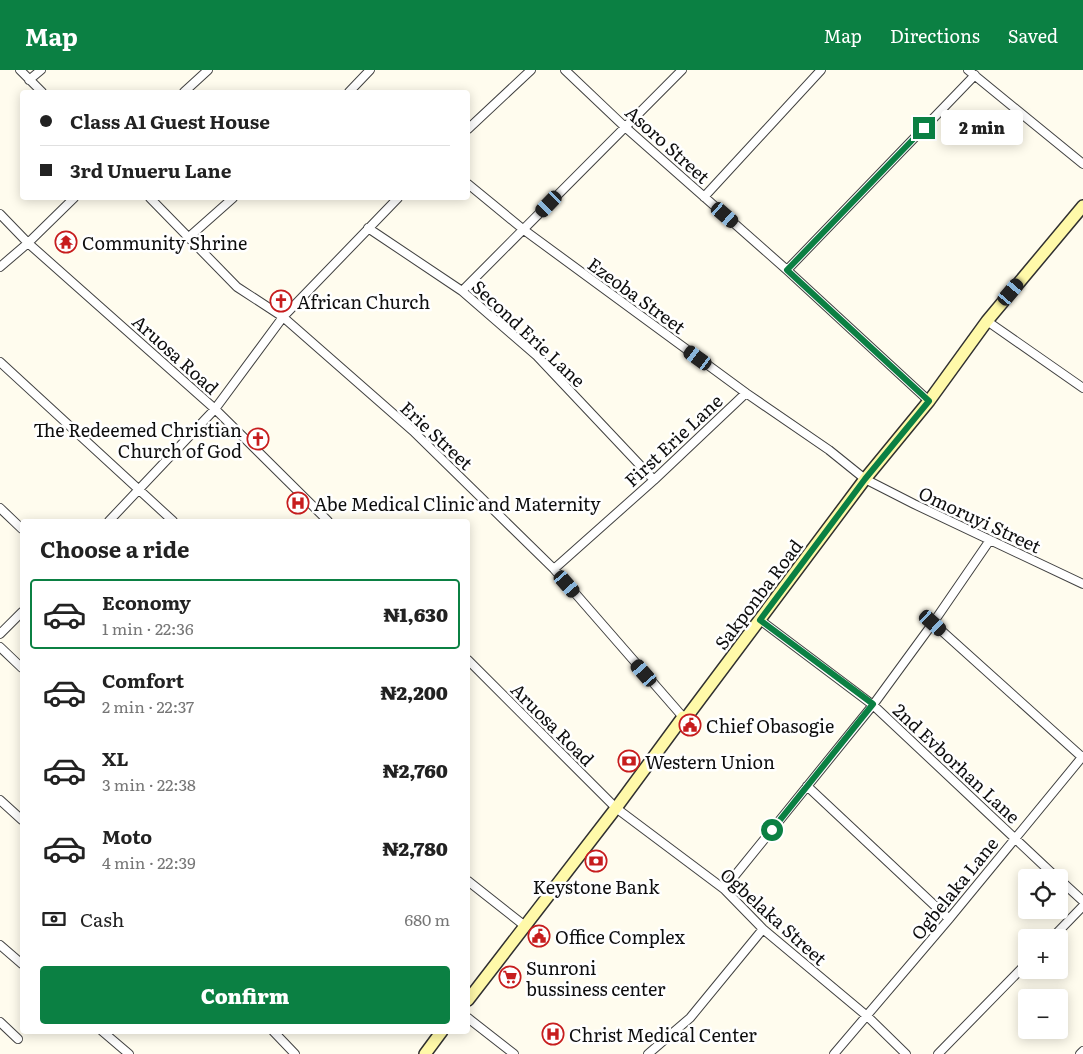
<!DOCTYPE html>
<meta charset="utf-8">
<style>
:root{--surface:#fff;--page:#f2f2f2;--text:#222;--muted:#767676;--line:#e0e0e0;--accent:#0b8043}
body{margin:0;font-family:Literata,serif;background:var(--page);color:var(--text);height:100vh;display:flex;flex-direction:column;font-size:19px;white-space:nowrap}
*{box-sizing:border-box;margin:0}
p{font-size:16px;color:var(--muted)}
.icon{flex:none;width:28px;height:28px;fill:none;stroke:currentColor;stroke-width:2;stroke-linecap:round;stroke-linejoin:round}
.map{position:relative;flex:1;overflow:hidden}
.drawer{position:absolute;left:20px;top:449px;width:450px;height:515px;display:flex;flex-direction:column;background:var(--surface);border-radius:5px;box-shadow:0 2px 12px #0003}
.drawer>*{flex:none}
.guide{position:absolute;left:20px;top:20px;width:450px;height:110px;border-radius:5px;box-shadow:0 2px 12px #0003;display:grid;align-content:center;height:110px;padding:0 20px;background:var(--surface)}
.buttons{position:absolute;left:1018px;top:799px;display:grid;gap:10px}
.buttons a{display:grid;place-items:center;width:50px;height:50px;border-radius:5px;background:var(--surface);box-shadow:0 2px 12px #0003;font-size:25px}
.end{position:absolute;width:22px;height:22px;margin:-11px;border:6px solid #0b8043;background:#fff;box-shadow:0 0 0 2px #fff}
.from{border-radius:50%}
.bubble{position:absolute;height:35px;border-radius:5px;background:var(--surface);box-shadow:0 2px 12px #0003;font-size:16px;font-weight:800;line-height:35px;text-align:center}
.car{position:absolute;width:15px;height:30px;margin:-15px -8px;border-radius:6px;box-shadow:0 0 4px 1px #0007;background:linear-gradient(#222 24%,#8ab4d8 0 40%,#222 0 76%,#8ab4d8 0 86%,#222 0)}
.guide b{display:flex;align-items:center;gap:18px;height:48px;font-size:19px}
.guide b+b{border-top:1px solid var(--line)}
.guide i{width:12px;height:12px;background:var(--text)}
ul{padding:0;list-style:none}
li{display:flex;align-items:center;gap:15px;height:70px;margin:0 10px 8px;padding:0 10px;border:2px solid transparent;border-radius:5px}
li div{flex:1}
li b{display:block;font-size:19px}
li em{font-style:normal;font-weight:800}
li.on{border-color:var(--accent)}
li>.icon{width:45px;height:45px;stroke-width:1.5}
h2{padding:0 20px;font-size:22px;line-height:60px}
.pay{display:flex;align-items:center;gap:12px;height:55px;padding:0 20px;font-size:19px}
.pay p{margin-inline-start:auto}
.button{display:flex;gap:10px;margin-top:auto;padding:10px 20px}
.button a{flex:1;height:58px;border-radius:5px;background:var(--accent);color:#fff;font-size:20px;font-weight:800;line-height:58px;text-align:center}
header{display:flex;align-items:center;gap:30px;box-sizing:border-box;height:70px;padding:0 25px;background:var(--accent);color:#fff}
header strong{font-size:24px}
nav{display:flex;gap:28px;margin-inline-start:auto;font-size:18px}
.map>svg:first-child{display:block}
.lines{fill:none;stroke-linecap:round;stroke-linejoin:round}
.minor-casing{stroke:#414141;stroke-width:10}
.secondary-casing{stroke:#303030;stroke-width:14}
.minor{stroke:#fff;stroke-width:8}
.secondary{stroke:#fff9a9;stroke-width:11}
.route{stroke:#0b8043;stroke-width:6}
.labels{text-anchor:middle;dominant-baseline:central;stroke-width:5;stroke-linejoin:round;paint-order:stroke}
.street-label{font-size:18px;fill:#0e0e0e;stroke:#fff}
.poi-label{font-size:18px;fill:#0e0e0e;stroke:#fff;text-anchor:start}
</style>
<header>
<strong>Map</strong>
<nav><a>Map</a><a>Directions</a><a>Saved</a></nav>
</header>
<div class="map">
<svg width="1083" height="984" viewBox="0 0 1083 984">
<rect width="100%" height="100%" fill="#fffcee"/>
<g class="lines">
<g class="minor-casing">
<path id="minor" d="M20,0L42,22
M565,0L625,57L787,200L929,331
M968,0L1083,94
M29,10L41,0
M184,22L208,0
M349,22L370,0
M468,59L531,0
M468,114L524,160L746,323L829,380L865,409L914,434L1083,514
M704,127L821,0
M150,128L237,217L283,247L413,361L554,499L683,647
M0,144L28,173L215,339L328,451
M368,158L462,221L537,286L654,410
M189,167L233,128
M0,197L28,173L74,128
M787,200L975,5
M462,221L682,0
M987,251L1083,318
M0,292L173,451
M0,438L22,459
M109,451L215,339L283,247L398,128
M554,499L654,410L746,323
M760,550L873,635L1057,808
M933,553L1083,688
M0,564L22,542
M0,577L22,598
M468,590L616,738L724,819L763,859L867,946L906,984
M807,716L949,849
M0,730L22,750
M1059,809L1083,831
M468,811L525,856
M724,819L873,635L933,553L990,470
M1052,868L1083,836
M0,875L22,894
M468,948L514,984
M0,952L18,969
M102,961L129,984
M273,961L295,984
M648,984L690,948L763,859
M834,984L949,849L1083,686
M938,984L1026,894
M1080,984L1083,981"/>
</g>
<g class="secondary-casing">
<path id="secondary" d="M468,930L616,738L683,647V652L865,409L929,331L987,251L1083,136
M425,984L442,961"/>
</g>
<use href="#minor" class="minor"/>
<use href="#secondary" class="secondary"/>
</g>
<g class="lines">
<path class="route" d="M772,760L873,634L760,550L865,409L929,331L787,200L924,58"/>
</g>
<defs>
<g id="temple-ring" transform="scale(1.125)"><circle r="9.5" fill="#fff" stroke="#c71d1e" stroke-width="1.5"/><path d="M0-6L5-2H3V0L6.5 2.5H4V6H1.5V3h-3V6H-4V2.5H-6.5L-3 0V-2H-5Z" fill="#c71d1e"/></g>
<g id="church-ring" transform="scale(1.125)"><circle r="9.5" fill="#fff" stroke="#c71d1e" stroke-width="1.5"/><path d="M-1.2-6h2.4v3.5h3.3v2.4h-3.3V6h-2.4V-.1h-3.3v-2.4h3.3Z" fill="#c71d1e"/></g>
<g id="hospital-ring" transform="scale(1.125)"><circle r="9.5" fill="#fff" stroke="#c71d1e" stroke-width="1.5"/><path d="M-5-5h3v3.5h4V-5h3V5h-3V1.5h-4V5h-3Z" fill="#c71d1e"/></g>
<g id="civic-ring" transform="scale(1.125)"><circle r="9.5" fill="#fff" stroke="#c71d1e" stroke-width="1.5"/><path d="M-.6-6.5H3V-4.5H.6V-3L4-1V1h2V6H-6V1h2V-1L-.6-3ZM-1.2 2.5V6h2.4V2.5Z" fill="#c71d1e"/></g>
<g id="bank-ring" transform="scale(1.125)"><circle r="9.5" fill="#fff" stroke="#c71d1e" stroke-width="1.5"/><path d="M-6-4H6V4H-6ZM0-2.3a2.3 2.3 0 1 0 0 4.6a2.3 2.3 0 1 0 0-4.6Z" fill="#c71d1e"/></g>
<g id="supermarket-ring" transform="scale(1.125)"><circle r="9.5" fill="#fff" stroke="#c71d1e" stroke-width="1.5"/><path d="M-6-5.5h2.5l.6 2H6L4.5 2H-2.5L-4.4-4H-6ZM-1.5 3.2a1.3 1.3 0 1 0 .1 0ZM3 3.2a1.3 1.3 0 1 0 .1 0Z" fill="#c71d1e"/></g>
</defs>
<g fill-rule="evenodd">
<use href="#temple-ring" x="66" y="172"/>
<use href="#church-ring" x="281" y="231"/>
<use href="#church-ring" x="258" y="369"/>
<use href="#hospital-ring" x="298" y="433"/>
<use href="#civic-ring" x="690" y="655"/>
<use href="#bank-ring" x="629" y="691"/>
<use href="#bank-ring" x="596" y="791"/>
<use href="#civic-ring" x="539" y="866"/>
<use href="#supermarket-ring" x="510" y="907"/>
<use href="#hospital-ring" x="553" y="964"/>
</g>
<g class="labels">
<g class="street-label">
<text transform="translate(668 74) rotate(42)">Asoro Street</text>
<text transform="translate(637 225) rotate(36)">Ezeoba Street</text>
<text transform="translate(529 263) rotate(43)">Second Erie Lane</text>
<text transform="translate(176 284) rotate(42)">Aruosa Road</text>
<text transform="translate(437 365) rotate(43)">Erie Street</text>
<text transform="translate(673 370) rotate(-43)">First Erie Lane</text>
<text transform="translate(980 449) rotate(25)">Omoruyi Street</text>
<text transform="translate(758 524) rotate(-53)">Sakponba Road</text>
<text transform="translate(553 654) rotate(45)">Aruosa Road</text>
<text transform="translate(957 693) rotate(43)">2nd Evborhan Lane</text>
<text transform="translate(954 818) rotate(-51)">Ogbelaka Lane</text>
<text transform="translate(774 846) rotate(42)">Ogbelaka Street</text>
</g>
<g class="poi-label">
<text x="82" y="172">Community Shrine</text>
<text x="297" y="231">African Church</text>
<text x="242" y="359" text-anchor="end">The Redeemed Christian<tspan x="242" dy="21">Church of God</tspan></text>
<text x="314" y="433">Abe Medical Clinic and Maternity</text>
<text x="706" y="655">Chief Obasogie</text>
<text x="645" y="691">Western Union</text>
<text x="596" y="816" text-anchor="middle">Keystone Bank</text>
<text x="555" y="866">Office Complex</text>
<text x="526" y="897">Sunroni<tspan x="526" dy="21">bussiness center</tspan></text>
<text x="569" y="964">Christ Medical Center</text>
</g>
</g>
</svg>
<div class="buttons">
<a><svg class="icon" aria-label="locate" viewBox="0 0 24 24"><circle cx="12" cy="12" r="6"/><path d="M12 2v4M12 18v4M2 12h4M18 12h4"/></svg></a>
<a>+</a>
<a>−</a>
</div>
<i class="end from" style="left:772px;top:760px"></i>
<i class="end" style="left:924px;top:58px"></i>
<div class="bubble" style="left:941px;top:40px;width:82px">2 min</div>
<i class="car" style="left:549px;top:134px;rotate:224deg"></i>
<i class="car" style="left:725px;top:145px;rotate:131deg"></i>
<i class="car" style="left:1011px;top:222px;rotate:40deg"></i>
<i class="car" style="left:698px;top:288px;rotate:306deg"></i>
<i class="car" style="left:567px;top:514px;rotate:139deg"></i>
<i class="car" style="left:933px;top:553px;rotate:132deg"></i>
<i class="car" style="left:644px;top:603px;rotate:319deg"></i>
<div class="guide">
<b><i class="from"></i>Class A1 Guest House</b>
<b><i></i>3rd Unueru Lane</b>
</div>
<section class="drawer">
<h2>Choose a ride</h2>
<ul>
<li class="on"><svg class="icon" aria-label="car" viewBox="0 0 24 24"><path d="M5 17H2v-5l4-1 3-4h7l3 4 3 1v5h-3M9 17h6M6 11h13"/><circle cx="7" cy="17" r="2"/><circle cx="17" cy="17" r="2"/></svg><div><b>Economy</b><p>1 min · 22:36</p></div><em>₦1,630</em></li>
<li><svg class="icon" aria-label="car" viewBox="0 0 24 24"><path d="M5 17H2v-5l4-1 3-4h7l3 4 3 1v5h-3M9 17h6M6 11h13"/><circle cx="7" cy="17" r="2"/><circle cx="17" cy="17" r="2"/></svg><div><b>Comfort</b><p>2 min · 22:37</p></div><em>₦2,200</em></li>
<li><svg class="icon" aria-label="car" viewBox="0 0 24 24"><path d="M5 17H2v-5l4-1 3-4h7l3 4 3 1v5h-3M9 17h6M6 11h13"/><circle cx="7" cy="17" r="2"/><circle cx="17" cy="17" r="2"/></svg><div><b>XL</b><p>3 min · 22:38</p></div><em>₦2,760</em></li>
<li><svg class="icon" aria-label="car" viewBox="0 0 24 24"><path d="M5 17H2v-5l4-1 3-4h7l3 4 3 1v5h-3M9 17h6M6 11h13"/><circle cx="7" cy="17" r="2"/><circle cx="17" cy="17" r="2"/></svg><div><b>Moto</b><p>4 min · 22:39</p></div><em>₦2,780</em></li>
</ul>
<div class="pay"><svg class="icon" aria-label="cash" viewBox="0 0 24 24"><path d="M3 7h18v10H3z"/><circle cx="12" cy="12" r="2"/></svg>Cash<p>680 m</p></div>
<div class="button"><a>Confirm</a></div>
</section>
</div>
